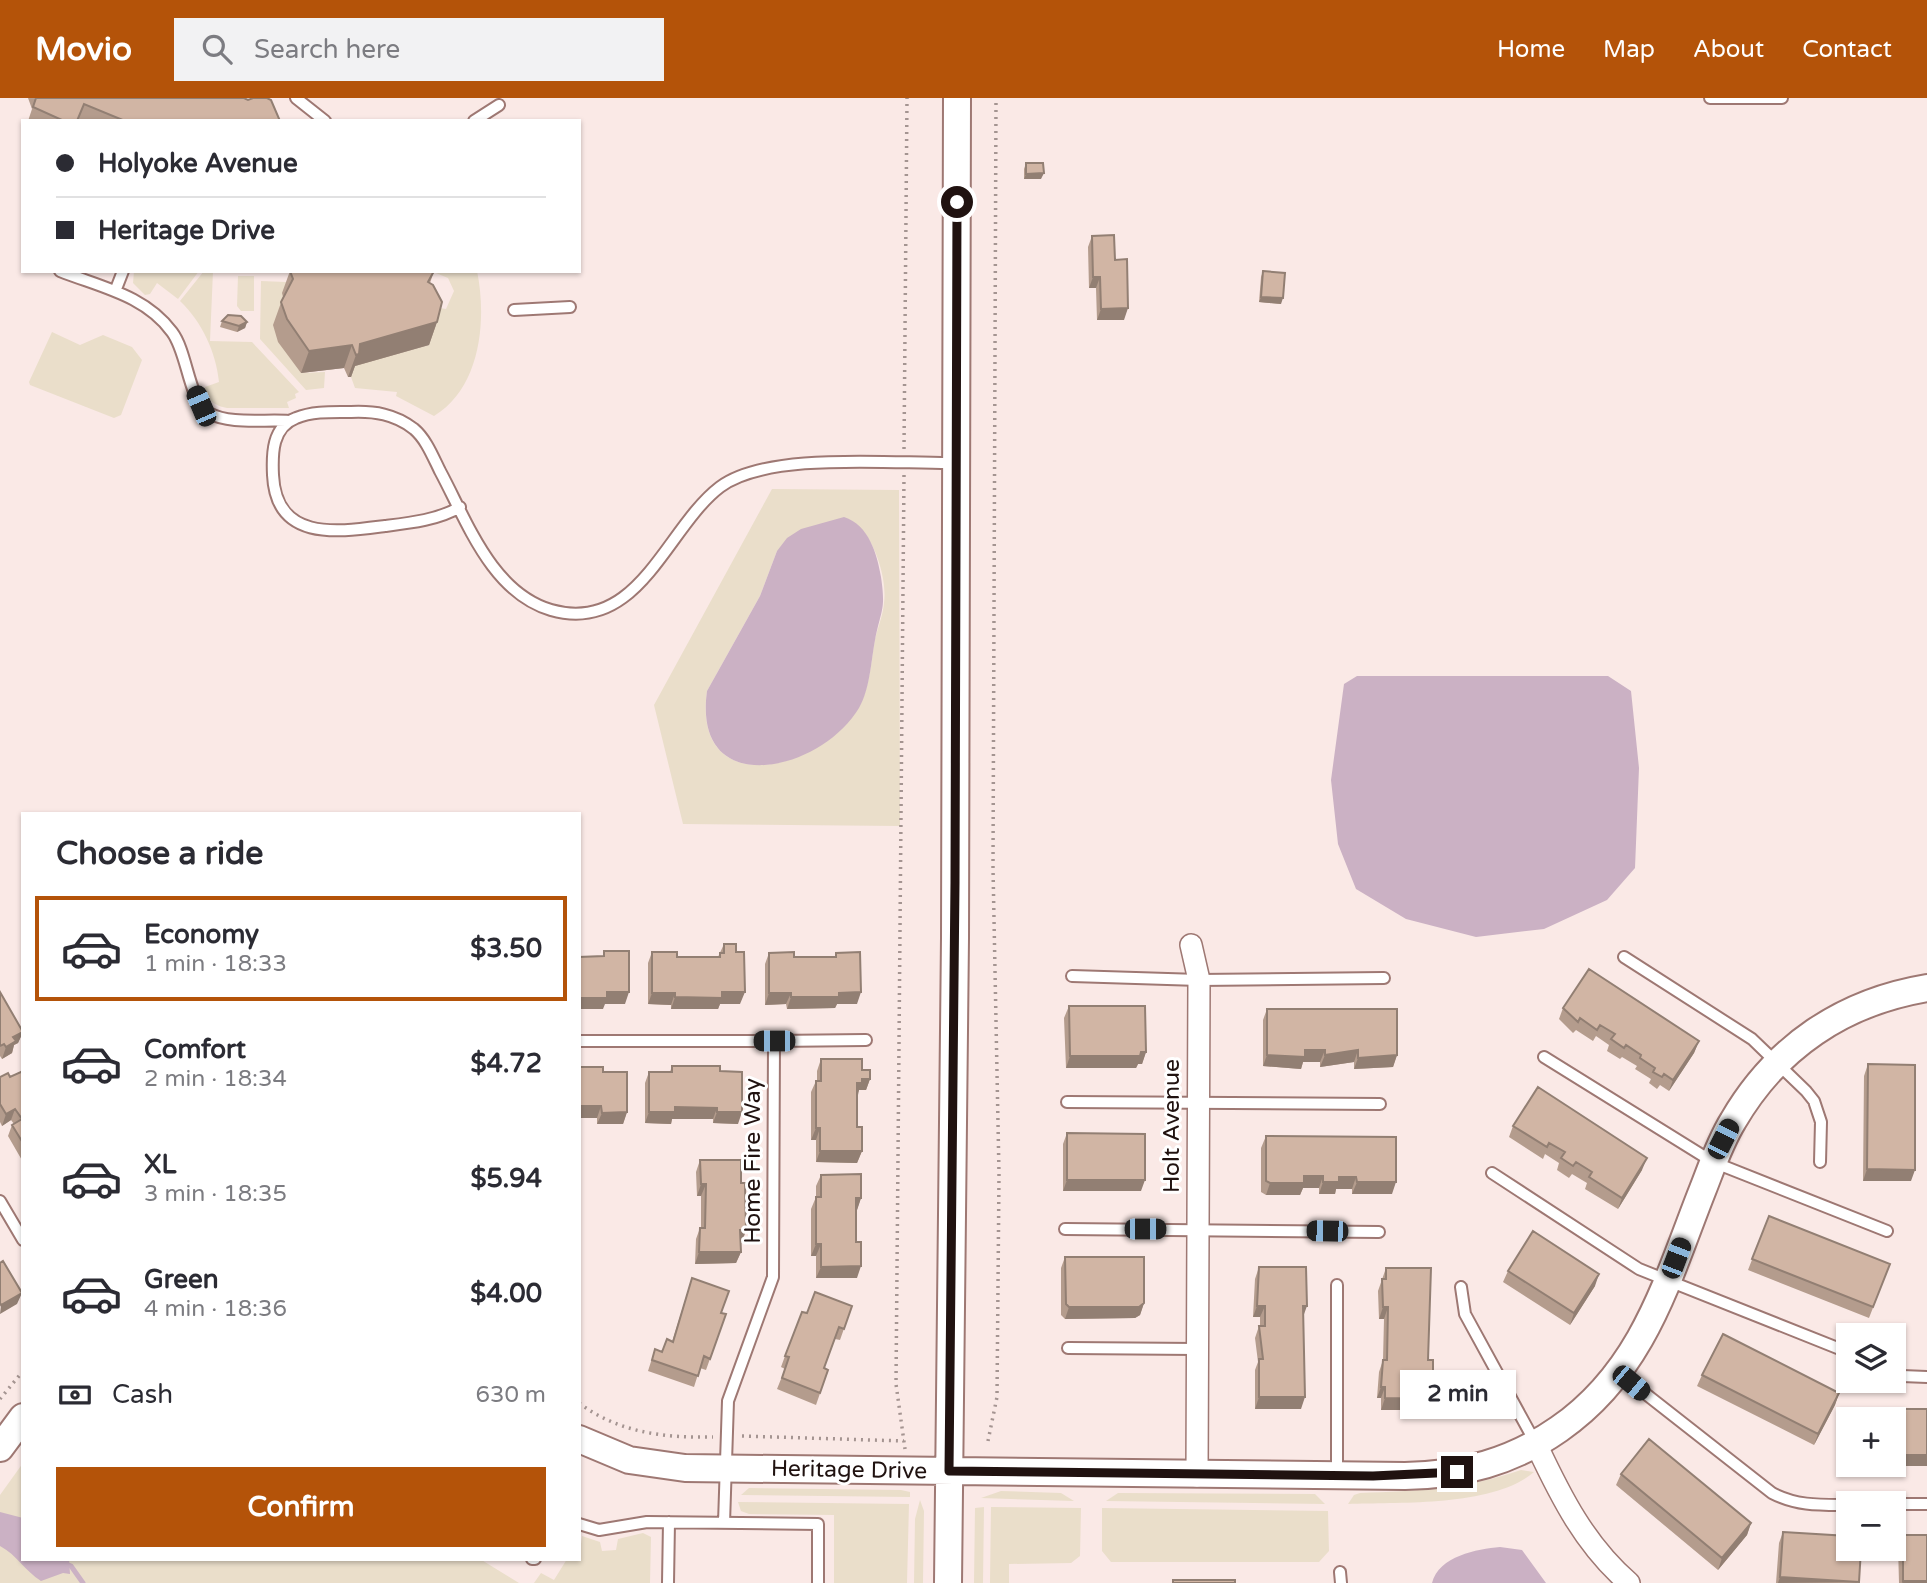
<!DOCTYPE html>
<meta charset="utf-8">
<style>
:root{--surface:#fff;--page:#f2f2f3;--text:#2b2b33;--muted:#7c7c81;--line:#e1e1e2;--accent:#b45309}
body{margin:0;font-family:"Varela Round",sans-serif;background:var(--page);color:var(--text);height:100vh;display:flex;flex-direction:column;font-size:26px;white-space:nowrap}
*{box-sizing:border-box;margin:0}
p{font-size:23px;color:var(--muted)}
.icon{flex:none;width:38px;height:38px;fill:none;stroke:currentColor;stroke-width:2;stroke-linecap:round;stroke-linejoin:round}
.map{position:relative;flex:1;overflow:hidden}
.details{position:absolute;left:21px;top:714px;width:560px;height:749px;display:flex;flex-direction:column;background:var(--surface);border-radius:0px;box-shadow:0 2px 5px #0004}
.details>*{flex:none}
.hud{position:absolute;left:21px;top:21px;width:560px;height:154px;border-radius:0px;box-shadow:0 2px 5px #0004;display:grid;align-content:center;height:154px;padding:0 35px;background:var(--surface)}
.tools{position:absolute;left:1836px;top:1225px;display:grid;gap:14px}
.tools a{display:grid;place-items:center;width:70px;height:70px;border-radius:0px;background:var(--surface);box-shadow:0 2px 5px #0004;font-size:35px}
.end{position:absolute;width:32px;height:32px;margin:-16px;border:9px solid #201210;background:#fff;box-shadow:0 0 0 4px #fff}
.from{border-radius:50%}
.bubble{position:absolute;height:49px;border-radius:0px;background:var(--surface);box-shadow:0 2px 5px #0004;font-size:23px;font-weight:700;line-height:49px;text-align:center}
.car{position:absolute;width:21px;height:42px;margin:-21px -10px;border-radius:9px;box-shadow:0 0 5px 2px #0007;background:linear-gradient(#222 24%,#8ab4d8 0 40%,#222 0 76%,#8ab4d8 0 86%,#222 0)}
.hud b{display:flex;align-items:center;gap:24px;height:66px;font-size:26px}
.hud b+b{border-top:2px solid var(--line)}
.hud i{width:18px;height:18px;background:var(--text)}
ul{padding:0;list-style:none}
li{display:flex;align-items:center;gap:21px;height:105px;margin:0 14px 10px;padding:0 21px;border:4px solid transparent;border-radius:0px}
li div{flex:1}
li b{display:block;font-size:26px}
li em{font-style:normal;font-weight:700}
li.selected{border-color:var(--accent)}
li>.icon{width:63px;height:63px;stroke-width:1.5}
h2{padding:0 35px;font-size:32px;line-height:84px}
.pay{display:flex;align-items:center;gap:18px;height:77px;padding:0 35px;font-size:26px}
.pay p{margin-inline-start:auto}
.action{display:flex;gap:14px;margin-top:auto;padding:14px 35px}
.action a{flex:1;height:80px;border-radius:0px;background:var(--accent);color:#fff;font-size:28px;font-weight:700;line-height:80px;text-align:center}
header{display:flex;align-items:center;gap:42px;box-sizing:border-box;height:98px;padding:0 35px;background:var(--accent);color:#fff}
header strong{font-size:33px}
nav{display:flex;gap:38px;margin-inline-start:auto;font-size:24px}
.search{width:490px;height:63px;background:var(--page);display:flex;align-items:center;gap:18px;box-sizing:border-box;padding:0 24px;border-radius:0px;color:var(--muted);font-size:26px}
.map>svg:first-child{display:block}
.green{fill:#eadeca;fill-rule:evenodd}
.water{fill:#cbb1c4}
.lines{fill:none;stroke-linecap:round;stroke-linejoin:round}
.stream{stroke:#cbb1c4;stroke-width:5}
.service-casing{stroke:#9e7873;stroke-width:14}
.minor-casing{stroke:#9e7873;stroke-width:24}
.tertiary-casing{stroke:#9e7873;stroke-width:30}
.path{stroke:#a49491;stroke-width:3.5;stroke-dasharray:2 5;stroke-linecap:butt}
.service{stroke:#fff;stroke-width:10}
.minor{stroke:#fff;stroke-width:21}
.tertiary{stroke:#fff;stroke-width:26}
.wall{fill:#b49c8d}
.shaded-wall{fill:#927f73}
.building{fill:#d1b5a4;stroke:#927f73;stroke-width:2}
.route{stroke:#201210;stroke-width:9}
.labels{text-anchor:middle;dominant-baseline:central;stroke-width:6;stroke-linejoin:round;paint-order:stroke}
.street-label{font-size:23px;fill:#201210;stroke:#fff}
</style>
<header>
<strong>Movio</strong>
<div class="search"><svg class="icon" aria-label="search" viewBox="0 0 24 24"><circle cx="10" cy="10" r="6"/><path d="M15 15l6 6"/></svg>Search here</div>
<nav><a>Home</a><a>Map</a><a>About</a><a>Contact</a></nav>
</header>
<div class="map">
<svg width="1927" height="1485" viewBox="0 0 1927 1485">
<rect width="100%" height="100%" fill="#fae9e6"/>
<path class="green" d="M134,173H199L178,201L157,185L150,196L145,197L133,185Z
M204,173H213L210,243L252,244L299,294L295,296L296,300L287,304L289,310H227C216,308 205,302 205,289L219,284C216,254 202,224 180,203Z
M431,173H477C487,221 481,290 434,318L396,298L397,294L355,290L351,279L352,268L429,247L427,208L446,211L454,193L448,180Z
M238,178H254V213H241L237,208Z
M261,183L286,184L285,204L301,275L325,274L324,290L306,292L260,241Z
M52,234L80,247L103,237L132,249L142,262L121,317L114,320L30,287L29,284Z
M772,391L899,392L900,728L683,726L654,607ZM864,434C877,451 887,483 884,505C883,517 878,529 875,541C871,563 870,589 859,609C856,615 849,620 845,625C796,680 693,692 707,593L760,498L777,453Z
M23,1365V1461H480L519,1485H0V1397Z
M1521,1372L1534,1374C1494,1409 1399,1404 1348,1406L1354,1397L1360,1395C1417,1393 1467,1391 1521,1372Z
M749,1390L901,1392L910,1394V1399L741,1397Z
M1001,1393L1061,1395L1074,1403L981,1400Z
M1118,1395L1315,1396L1325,1406L1106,1403Z
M920,1402L924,1413L923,1485H914L915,1421Z
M738,1404L909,1406L907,1485H834V1417L749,1416L741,1413Z
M984,1409L983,1485H974L975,1410Z
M991,1409L1081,1410L1080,1458L1071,1465L1009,1466V1485H990Z
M1102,1410L1328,1413L1329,1453L1319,1464H1111L1102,1453Z
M643,1435L651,1439L650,1485H534L541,1475L554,1482L567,1461H579L582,1438L600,1444L602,1453L616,1452L618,1441Z"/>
<path class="water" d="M844,419C869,427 877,456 881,479C886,513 881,511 875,542C871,563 870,591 859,610C820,675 692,703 707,593L760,498L777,453L787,440L801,431Z
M1357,578H1608L1631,593L1639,670L1635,770L1607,802L1544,831L1476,839L1406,821L1356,791L1338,746L1331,682L1344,586Z
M0,1414L23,1420V1461H69L70,1476L63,1475L41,1483C25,1473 17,1457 0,1448Z
M1500,1449L1522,1452L1546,1485H1432C1439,1458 1477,1451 1500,1449Z"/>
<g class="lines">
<path class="stream" d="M66,1466L71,1468L83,1485"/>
<g class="service-casing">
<path id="service" d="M296,0L325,23
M1710,0H1782
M474,23L499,7
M60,173C100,189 145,197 172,234C188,255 188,302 209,315C230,327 265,321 289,323
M116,191L123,173
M514,212L570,209
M460,409C438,422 410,425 385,428C338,434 276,444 273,377C272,356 272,329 296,320C313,313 332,314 351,314C374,313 395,316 414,331C426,341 433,359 440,373C467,423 491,494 551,512C639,537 666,430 720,389C768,353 893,366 955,365
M1624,859L1752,941L1806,993L1814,1003L1821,1024L1820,1064
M1072,878L1199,882L1384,880
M579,943H774L773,1179L728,1303L724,1425
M774,943L866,942
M1544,959L1713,1064L1887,1133
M1067,1004L1380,1006
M1492,1075L1639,1171L1845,1253
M0,1103L23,1142
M1065,1131L1379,1134
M1337,1187V1377
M1461,1189L1465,1216L1536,1346
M1068,1250L1197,1251
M1619,1275L1772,1395C1797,1408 1820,1407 1847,1407
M1902,1278L1927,1279
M1906,1406H1927
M579,1426L599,1432L647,1424L818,1426V1485
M532,1461H535
M1340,1474L1341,1485
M668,1485L669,1424"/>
</g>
<g class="minor-casing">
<path id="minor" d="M1191,847L1199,882L1197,1378
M1537,1348C1561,1399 1585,1447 1629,1485"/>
</g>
<g class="tertiary-casing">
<path id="tertiary" d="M579,1341L629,1362L685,1370L1405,1378C1462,1377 1512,1364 1559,1331C1644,1272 1667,1182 1703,1091C1712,1068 1720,1044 1733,1023C1776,949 1843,904 1927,890
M0,1350L23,1319
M948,1485L955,840L957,0"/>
</g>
<path class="path" d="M904,351L907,0
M904,377L896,1286L905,1351
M0,1301L23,1273
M579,1305C619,1335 665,1340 713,1339
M742,1338L904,1343
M988,1343L997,1299L999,1076L993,770L996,0"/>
<use href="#service" class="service"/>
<use href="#minor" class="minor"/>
<use href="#tertiary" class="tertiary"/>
</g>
<path class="wall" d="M28,0H244L280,23H28L32,11Z
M1026,65L1041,81H1024V71Z
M1092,138L1115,162L1124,222H1097L1096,190H1089L1088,149Z
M290,173H434L430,185L437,224L429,247L355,268L351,279H348L344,270L301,275L278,244L273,227L283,199L282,195Z
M1263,173L1281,206L1259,204L1261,179Z
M222,223L247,224L245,230L237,234L220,229Z
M724,846L736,854L740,906H720L718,911H671V907L648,906V865L652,854L677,859H718Z
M769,855L794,859H835L836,855L857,906H837L835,910L787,911L786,906L765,907V866Z
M0,894L23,934L18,945L14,947L12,955L2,961L0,958Z
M1069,908L1146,954L1142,966H1138L1136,970H1066L1064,920Z
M1563,910L1699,943L1694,955L1669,993L1660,987L1657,991L1649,985L1651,981L1635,971L1637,968L1622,959L1620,961L1607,953L1609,947L1596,938L1593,943L1576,932L1573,935L1559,921Z
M1267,911L1397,957L1393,969L1354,971V964L1320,969V964H1303L1301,971L1263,968V922Z
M821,961L862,972L870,981L866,992H859L857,997V1029L862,1053L857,1065L816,1064V1042H811V994L816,983H817V973Z
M1868,966L1911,1083H1863L1864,978Z
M672,968L720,973L738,1026L713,1025V1021H672L671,1026L645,1025V985L649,974H670Z
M23,973V1064L8,1038L12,1027L14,1026L11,1022L2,1028L0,1024V979H10Z
M603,974L627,1014L623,1026H597V1020H579Z
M1513,1028L1642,1072L1618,1111L1585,1091L1587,1085L1572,1076L1569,1080L1557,1072L1559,1065L1545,1056L1543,1061L1509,1039Z
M1067,1035L1141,1093H1063V1046Z
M1266,1038L1392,1096H1352V1091H1336L1335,1096H1319V1090H1303L1300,1097H1266L1261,1094V1050Z
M700,1062L741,1085L746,1132L742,1144H740L741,1154L736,1165L695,1166L696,1141L700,1130H701V1098H697L696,1074Z
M821,1077L861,1100L857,1112H856L857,1180H816V1158H811V1111L816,1099V1088Z
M1769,1118L1890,1166L1869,1220L1748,1172Z
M1065,1159L1144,1205L1140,1217L1135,1220L1065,1221L1061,1217V1170Z
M1259,1169L1303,1219L1301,1311H1255V1272L1258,1264L1255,1240L1259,1228H1260V1219H1253L1255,1181Z
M1386,1170L1428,1262L1433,1301L1429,1312H1381V1300H1377L1379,1274L1383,1262L1384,1221H1379L1378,1193Z
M1508,1173L1595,1188L1570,1227L1503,1184Z
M692,1180L721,1215L726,1216L706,1272L700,1270L694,1289L648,1273L655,1251L662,1254L672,1244Z
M852,1208L840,1242L835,1241L824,1270L828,1272L816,1307L777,1291L785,1271L781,1269L785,1258L807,1215Z
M1702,1277L1839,1295L1835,1307L1814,1347L1697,1288Z
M1904,1311H1927V1368H1900V1322Z
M1621,1376L1751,1425L1747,1437L1718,1472L1616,1387Z
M1783,1434L1858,1485H1776L1779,1445Z
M1903,1437L1927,1485H1899L1898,1448Z"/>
<path class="shaded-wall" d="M1044,75L1041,81H1024L1026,76Z
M1093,179H1100L1096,190H1089Z
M1261,199L1283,200L1281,206L1259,204Z
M1128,210L1124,222H1097L1101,211Z
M247,224L245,230L237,234L239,228Z
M437,224L429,247L355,268L351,279H348L360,246Z
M352,247L344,270L301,275L309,253Z
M607,894H629L625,906H605L603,911H579V900Z
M722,894H745L740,906H720L718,911H671L675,899Z
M861,894L857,906H837L835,910L787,911L791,899L839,895Z
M652,895H675L671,907L648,906Z
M769,895H791L786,906L765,907Z
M23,934L18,945L14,947L12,955L2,961L6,949L13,939Z
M1699,943L1694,955L1669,993L1673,982Z
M1305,952H1325L1320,964H1303L1301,971L1263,968L1267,957Z
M1358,952L1354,964L1320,969L1325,957Z
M1146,954L1142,966H1138L1136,970H1066L1070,958Z
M1397,957L1393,969L1354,971L1358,960Z
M862,981H870L866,992H859L858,997H853L857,985Z
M579,1008H601L597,1020H579Z
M675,1009L717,1010L713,1021H672L671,1026L645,1025L649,1014Z
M15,1011L11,1022L2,1028L6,1016Z
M627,1014L623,1026H597L602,1015Z
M717,1014H742L738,1026L713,1025Z
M816,1030H820L816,1042H811Z
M820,1053H862L857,1065L816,1064Z
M1647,1060L1642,1072L1618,1111L1622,1100Z
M1867,1071L1915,1072L1911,1083H1863Z
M1304,1078H1323L1319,1090H1303L1300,1097H1266L1270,1085Z
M1339,1079H1356L1352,1091H1336L1335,1096H1319L1323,1084Z
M1067,1082H1145L1141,1093H1063Z
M1357,1084H1396L1392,1096H1352Z
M701,1086H706L701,1098H697Z
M856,1100H861L857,1112H852Z
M740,1132H746L742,1144H736Z
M816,1146H821L816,1158H811Z
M699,1154H741L736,1165L695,1166Z
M861,1168L857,1180H816L821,1169Z
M1599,1176L1595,1188L1570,1227L1574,1215Z
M22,1195L17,1206L0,1216L1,1207Z
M1144,1205L1140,1217L1135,1220L1065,1221L1069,1209Z
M1257,1208H1265L1260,1219H1253Z
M1303,1208H1307L1303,1219Z
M1383,1209H1388L1384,1221H1379Z
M1381,1289H1385L1381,1300H1377Z
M1839,1295L1835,1307L1814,1347L1818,1336Z
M1259,1299H1305L1301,1311H1255Z
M1385,1300L1433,1301L1429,1312H1381Z
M1904,1357H1927V1368H1900Z
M1751,1425L1747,1437L1718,1472L1722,1460Z
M1780,1479L1859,1484L1778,1485Z
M1903,1483H1927V1485H1902Z"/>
<path class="building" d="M36,0H244L248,2L253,0H267L271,2L280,23H125L84,6L77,23H64L33,9Z
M1026,65H1043L1044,75L1026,76Z
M1114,137L1115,162L1127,161L1128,210L1101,211L1100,179H1093L1092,138Z
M290,173H434L428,184L433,187L442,204L437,224L360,246L359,256L356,257L352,247L309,253L287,221L281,204L293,181Z
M1263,173L1285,175L1283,200L1261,199Z
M228,217L241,218L247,224L239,228L222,223Z
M724,846H736V854H744L745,894H722V900L675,899V895H652V854H677V859H720V855H724Z
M604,853H629V894H607V900H579V859L604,858Z
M794,854V859H836V855L860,854L861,894L839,895V899H791V895H769V855Z
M1589,871L1699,943L1673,982L1664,976L1662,979L1653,974L1655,970L1640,960L1641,957L1626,947L1624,950L1611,941L1615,936L1600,927L1597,932L1580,920L1578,924L1563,910Z
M0,894L23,934L13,939L16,943L6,949L4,946L0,948Z
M1069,908H1145L1146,954H1141L1140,958H1070Z
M1267,911H1397V957L1358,960V952L1325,957V952H1305V959L1267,957Z
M821,961H862V972H870V981H862V985H857V1029H862V1053H820V1030H816V983H821Z
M1868,966L1915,967V1072L1867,1071Z
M672,968H720V973L742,974V1014H717V1010L675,1009V1014H649V974H672Z
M579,969H603V974H627V1014L602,1015L601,1008H579Z
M23,973V1045L12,1027L22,1021L15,1011L6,1016L0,1006V979L8,975L10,979Z
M1538,989L1647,1060L1622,1100L1589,1079L1592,1074L1576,1064L1573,1068L1561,1060L1565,1054L1549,1045L1547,1049L1513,1028Z
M1067,1035L1145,1036V1082H1067Z
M1266,1038L1396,1039V1084H1357L1356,1079H1339V1084H1323V1078H1304V1085H1270L1266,1083Z
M700,1062H741V1085H745L746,1132H740L741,1154H699L700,1130H705L706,1086H701Z
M861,1076V1100H856V1144H861V1168L821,1169V1146H816V1099H821V1077Z
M1769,1118L1890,1166L1873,1209L1752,1161Z
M1533,1133L1599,1176L1574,1215L1508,1173Z
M1065,1159H1144V1205L1139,1209H1069L1066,1206Z
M3,1163L22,1195L1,1207L0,1205V1165Z
M1259,1169H1306L1307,1208H1303L1305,1299H1259V1261H1263L1259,1228H1265V1208H1257Z
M1386,1170H1431L1428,1262H1433V1301L1385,1300V1289H1381L1383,1262H1387L1388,1209H1383L1382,1181H1386Z
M692,1180L729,1193L721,1215L726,1216L710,1261L704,1258L698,1278L652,1262L655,1251L662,1254L667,1241L673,1244Z
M815,1194L852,1208L844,1231L839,1229L824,1270L828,1272L820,1295L782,1280L789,1259L785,1258L802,1214L807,1215Z
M1723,1236L1839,1295L1818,1336L1702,1277Z
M1904,1311H1927V1357H1904Z
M1649,1341L1751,1425L1722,1460L1621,1376Z
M1783,1434L1848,1438V1451H1861L1859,1484L1780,1479Z
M1903,1437H1927V1483H1903Z
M1173,1482H1235V1485H1173Z"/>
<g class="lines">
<path class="route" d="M957,104L955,784L949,1373L1373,1378L1457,1374"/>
</g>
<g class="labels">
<g class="street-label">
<text transform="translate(1172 1028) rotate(-90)">Holt Avenue</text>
<text transform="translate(753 1063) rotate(-90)">Home Fire Way</text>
<text transform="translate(849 1372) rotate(1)">Heritage Drive</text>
</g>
</g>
</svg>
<div class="tools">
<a><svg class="icon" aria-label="layers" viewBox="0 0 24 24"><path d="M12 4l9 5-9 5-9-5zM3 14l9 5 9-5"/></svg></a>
<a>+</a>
<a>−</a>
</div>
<i class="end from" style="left:957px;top:104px"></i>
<i class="end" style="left:1457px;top:1374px"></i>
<div class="bubble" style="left:1400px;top:1272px;width:116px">2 min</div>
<i class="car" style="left:201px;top:308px;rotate:337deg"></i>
<i class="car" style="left:774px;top:943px;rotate:270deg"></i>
<i class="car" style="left:1723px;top:1041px;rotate:27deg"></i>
<i class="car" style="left:1145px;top:1131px;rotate:90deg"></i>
<i class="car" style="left:1327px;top:1133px;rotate:271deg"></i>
<i class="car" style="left:1676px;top:1160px;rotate:21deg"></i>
<i class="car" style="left:1631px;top:1285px;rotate:130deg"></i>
<div class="hud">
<b><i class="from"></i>Holyoke Avenue</b>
<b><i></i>Heritage Drive</b>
</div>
<section class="details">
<h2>Choose a ride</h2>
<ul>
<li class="selected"><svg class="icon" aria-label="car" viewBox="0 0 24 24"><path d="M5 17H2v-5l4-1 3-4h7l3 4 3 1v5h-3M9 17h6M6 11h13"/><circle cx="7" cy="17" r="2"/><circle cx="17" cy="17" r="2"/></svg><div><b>Economy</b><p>1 min · 18:33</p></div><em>$3.50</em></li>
<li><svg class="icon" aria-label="car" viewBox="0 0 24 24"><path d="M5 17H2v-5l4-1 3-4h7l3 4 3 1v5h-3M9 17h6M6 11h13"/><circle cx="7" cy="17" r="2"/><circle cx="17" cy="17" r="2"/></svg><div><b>Comfort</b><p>2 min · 18:34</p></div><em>$4.72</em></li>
<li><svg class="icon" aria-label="car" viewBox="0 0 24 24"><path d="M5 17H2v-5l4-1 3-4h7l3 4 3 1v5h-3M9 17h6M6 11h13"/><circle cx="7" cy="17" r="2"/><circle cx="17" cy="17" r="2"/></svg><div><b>XL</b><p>3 min · 18:35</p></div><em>$5.94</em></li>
<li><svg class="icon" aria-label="car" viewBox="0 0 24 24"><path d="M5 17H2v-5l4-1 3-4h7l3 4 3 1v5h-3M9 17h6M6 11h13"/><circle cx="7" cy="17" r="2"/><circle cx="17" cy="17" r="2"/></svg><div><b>Green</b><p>4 min · 18:36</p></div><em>$4.00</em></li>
</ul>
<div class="pay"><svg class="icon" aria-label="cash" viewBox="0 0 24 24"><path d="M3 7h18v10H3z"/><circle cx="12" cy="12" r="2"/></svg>Cash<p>630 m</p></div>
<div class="action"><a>Confirm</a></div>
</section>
</div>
